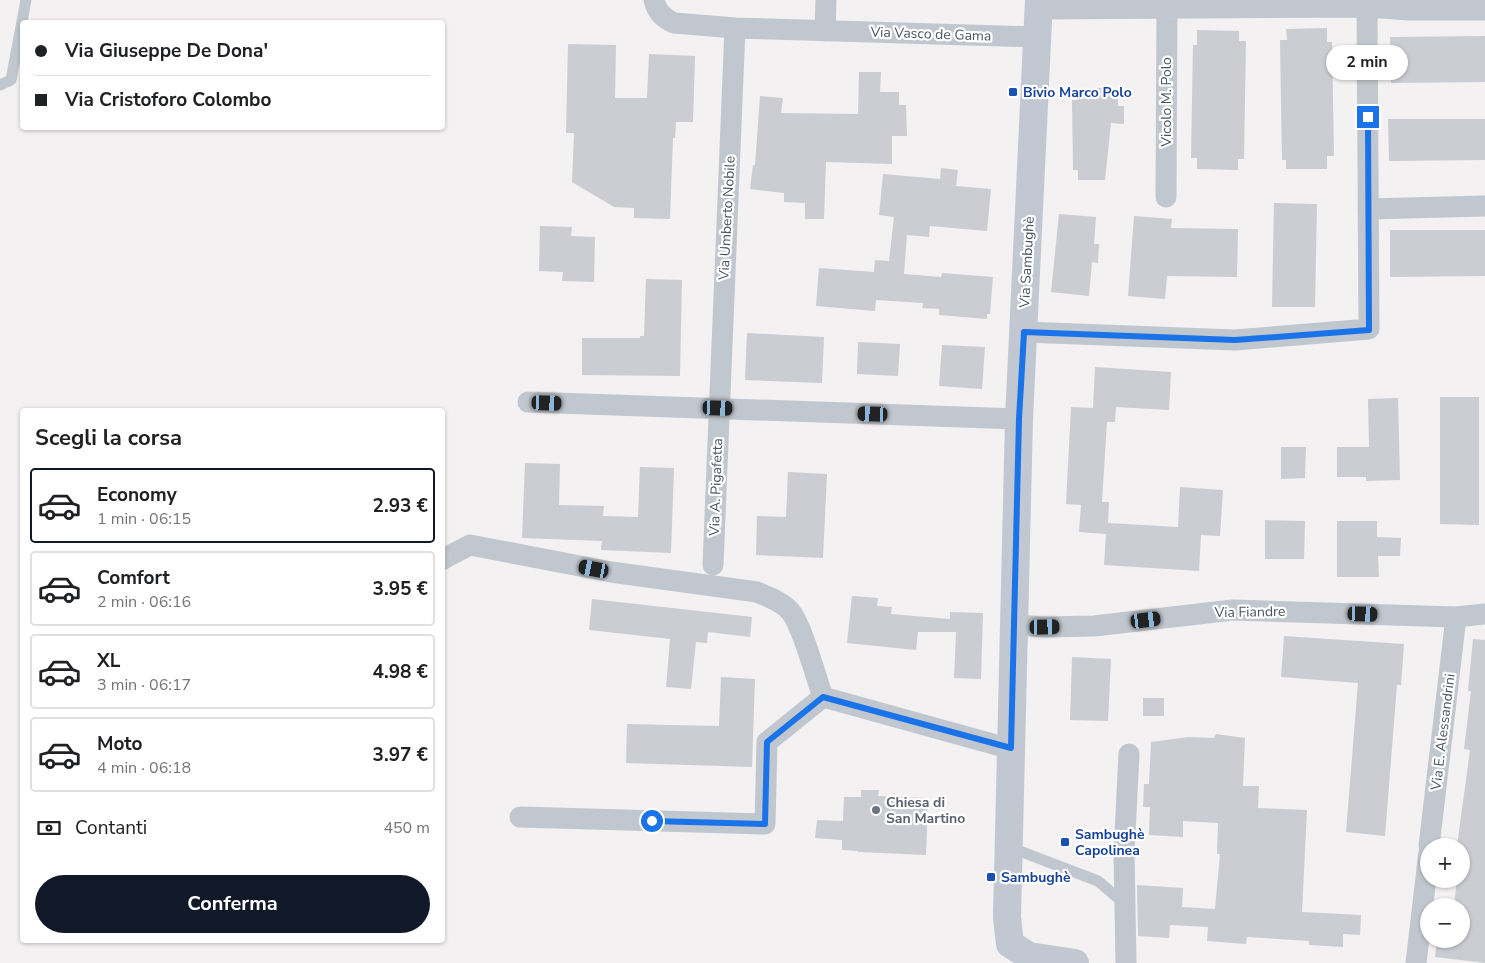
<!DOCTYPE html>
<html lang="it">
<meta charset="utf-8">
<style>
:root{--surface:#fff;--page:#f2f2f2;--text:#202124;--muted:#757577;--line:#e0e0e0;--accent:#111827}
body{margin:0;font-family:"Nunito Sans",sans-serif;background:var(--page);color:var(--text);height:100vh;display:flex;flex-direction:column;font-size:19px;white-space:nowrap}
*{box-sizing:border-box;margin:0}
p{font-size:16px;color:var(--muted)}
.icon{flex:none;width:28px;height:28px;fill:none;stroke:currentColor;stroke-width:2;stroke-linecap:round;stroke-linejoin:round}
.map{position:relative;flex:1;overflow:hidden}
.details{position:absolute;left:20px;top:408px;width:425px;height:535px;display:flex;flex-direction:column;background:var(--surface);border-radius:5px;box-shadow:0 1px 4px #0004}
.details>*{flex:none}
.hud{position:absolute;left:20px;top:20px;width:425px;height:110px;border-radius:5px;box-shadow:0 1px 4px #0004;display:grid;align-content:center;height:110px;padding:0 15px;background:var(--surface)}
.controls{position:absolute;left:1420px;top:838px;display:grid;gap:10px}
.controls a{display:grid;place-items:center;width:50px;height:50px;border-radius:50%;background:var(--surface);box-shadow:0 1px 4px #0004;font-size:25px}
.end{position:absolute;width:22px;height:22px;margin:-11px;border:6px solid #1a73e8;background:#fff;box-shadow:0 0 0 2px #fff}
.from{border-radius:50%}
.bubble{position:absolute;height:35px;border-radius:18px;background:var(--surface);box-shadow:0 1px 4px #0004;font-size:16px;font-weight:700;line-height:35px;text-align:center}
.car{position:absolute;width:15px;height:30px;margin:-15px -8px;border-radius:6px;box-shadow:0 0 4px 1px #0007;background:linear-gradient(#222 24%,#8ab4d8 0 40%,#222 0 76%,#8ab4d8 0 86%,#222 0)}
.hud b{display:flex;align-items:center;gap:18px;height:48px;font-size:19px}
.hud b+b{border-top:1px solid var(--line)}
.hud i{width:12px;height:12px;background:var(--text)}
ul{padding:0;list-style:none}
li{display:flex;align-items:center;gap:15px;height:75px;margin:0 10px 8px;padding:0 5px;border:2px solid var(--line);border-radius:5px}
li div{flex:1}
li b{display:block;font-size:19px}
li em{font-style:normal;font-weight:700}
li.current{border-color:var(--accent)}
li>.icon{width:45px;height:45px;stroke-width:1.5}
h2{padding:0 15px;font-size:22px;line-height:60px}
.pay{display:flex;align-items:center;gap:12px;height:55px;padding:0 15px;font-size:19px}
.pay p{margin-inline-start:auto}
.cta{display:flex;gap:10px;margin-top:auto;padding:10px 15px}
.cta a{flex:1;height:58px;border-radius:30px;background:var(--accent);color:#fff;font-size:20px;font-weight:700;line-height:58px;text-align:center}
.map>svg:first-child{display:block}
.building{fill:#cbcdd2}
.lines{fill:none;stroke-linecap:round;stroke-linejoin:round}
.lane{stroke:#c1c7ce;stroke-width:11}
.street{stroke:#c1c7ce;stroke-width:21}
.secondary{stroke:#c1c8d2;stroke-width:28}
.route{stroke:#1a73e8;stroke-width:6}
.transit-dot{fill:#1a4fb4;stroke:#fff;stroke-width:2}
.worship-dot{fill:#6b7280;stroke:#fff;stroke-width:2}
.labels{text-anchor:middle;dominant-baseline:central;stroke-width:4.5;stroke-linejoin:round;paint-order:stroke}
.street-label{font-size:14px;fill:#4b535c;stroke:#fff}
.transit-label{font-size:14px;font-weight:bold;fill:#164399;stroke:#fff;text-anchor:start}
.worship-label{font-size:14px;font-weight:bold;fill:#5b616d;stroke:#fff;text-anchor:start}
</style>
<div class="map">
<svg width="1485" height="963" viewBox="0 0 1485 963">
<rect width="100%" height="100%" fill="#f3f1f1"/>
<path class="building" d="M1327,28V42H1332L1334,156H1327V169H1286V160H1282L1280,40H1287L1286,29Z
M1197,30L1239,31V41H1246L1244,159H1238V170L1197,169V158H1191L1193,45H1197Z
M1485,36V82L1391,83L1390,37Z
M568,44L616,45L615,98H647L649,54L695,56L693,122H676L675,138H673L670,219L634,218V208L614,207L572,182L574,133H566Z
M859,72H881L880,92H899V105H906L907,136H892V164L826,162L824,219H805V203L784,202V193L750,189L753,165H755L760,96L783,98L781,113L858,114Z
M1077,88H1118V106H1124V124L1111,123L1105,180H1078V170H1073L1072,100H1077Z
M1388,119H1485V160L1389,161Z
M941,168L958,170L956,186L991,189L987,231L930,226L929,237L907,235L904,274L941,277L942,273L993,277L990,314H987V319L939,315V309L922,308L923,303L876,300L875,311L816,306L819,268L874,272L875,260L889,261L894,217L879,215L883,174L940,179Z
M1274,203L1317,204L1315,307H1272Z
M1059,214L1096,217L1094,244H1099L1098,263L1092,262L1089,296L1051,292Z
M1134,216L1172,219L1171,228L1238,229L1237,277L1167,276L1165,299L1128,296Z
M540,226L572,227L571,236L595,237L594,282L562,281L563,272L539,271Z
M1390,230H1485V276L1390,277Z
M646,279L682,280L680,376L582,375V338H640V336H644Z
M747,333L824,337L822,383L745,380Z
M858,342L900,344L898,376L857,374Z
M942,345L985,347L982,389L939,386Z
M1095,367L1171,372L1169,410L1116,407L1115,422H1107L1102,502H1109L1108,523L1178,527L1180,487L1223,490L1220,536L1201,535L1199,571L1104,565L1106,534L1079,532L1081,505L1066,504L1071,407L1093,408Z
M1440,397H1479V525L1440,524Z
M1398,398L1400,480L1366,481V477H1337V447H1369L1368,399Z
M1281,447H1306L1305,478L1281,479Z
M525,463L560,464L559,505L604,506L603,516L638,517L640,467L674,468L671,553L601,550L602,541L522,538Z
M788,472L827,474L823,558L756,555L757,516L786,517Z
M1265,520L1305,521L1304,559H1265Z
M1337,521H1377V537L1401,538L1400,556H1378L1379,577H1337Z
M852,596L878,598L877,606L892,607L891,614L950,619V612L983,613L981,679L954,678L956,632H918L916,650L847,643Z
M592,599L752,617L750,637L708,632L707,643L696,642L691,689L666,687L670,639L589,630Z
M1284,636L1404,644L1401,685H1397L1385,836L1346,832L1358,683L1281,677Z
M1473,639L1485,640V963L1435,957L1437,939H1461V906H1454L1457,879H1461V846H1457L1470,750L1464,749L1471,691H1468Z
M1072,657L1111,659L1108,721L1070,720Z
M721,677L755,679L752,767L626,763L627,724L719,726Z
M1143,698H1164V716H1143Z
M1216,734L1245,738L1243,786H1259L1258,808L1307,810L1302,912L1361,915L1360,935L1343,934V947L1309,945V941L1247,937L1246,944L1207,941L1208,927L1170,925L1169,938L1138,936L1137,885L1183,888L1182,907L1215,909L1220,854H1217L1218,823L1183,821V837L1149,835L1150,807H1143L1144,784H1149L1151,742L1188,737L1214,738Z
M861,790H879L878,796L928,798L926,855L858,852V851L842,850V840L815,838L817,820L843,821L844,797H861Z"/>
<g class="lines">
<path class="lane" d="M0,85L11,80L26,0
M1009,847L1098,881L1125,904"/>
<path class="street" d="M654,0C657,12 663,18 674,23L735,28L1038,37
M1039,9L1367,7L1409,10H1485
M825,31L826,0
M1166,197L1167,8
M1368,209L1485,206
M1024,332L1235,340L1369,329L1367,7
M528,402L1019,419
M442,560L445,558L470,545L611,572L757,592C768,597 781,601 790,611C802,624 816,678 823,697
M713,565L735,28
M1015,625L1045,627L1094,626L1233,610L1456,617L1485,614
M823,697L1011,749
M520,817L765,824L767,742L823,697
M1429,846L1456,617
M1126,963L1124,854L1129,754
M1416,963L1429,852"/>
<path class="secondary" d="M1010,944L1007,917L1019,419L1039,0
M1010,944L1029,956L1075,963"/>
</g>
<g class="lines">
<path class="route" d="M652,821L765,824L767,742L823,697L1011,748L1019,419L1024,332L1235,340L1369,330L1368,117"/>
</g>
<g class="transit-dot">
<rect x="1008" y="87" width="10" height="10" rx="2.5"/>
<rect x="1060" y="837" width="10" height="10" rx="2.5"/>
<rect x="986" y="872" width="10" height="10" rx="2.5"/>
</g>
<circle class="worship-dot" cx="876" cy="810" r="5"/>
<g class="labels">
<g class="street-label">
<text transform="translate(931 34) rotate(2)">Via Vasco de Gama</text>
<text transform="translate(1166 102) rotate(-90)">Vicolo M. Polo</text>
<text transform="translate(727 218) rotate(-87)">Via Umberto Nobile</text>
<text transform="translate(1027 262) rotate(-87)">Via Sambughè</text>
<text transform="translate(716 487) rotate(-88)">Via A. Pigafetta</text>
<text transform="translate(1250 612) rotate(-1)">Via Fiandre</text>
<text transform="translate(1443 732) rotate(-83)">Via E. Alessandrini</text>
</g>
<g class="transit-label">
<text x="1023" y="92">Bivio Marco Polo</text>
<text x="1075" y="834">Sambughè<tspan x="1075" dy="16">Capolinea</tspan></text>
<text x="1001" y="877">Sambughè</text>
</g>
<g class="worship-label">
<text x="886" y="802">Chiesa di<tspan x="886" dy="16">San Martino</tspan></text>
</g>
</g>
</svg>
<div class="controls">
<a>+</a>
<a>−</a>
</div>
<i class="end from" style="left:652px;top:821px"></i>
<i class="end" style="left:1368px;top:117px"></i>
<div class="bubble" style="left:1326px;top:45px;width:82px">2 min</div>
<i class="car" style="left:547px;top:403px;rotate:92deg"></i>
<i class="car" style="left:718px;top:408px;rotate:92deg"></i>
<i class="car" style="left:873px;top:414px;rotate:272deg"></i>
<i class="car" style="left:594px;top:569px;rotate:281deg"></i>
<i class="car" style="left:1363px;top:614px;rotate:92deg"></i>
<i class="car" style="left:1146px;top:620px;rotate:83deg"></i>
<i class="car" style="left:1045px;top:627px;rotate:89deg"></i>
<div class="hud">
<b><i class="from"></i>Via Giuseppe De Dona'</b>
<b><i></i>Via Cristoforo Colombo</b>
</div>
<section class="details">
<h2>Scegli la corsa</h2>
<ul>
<li class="current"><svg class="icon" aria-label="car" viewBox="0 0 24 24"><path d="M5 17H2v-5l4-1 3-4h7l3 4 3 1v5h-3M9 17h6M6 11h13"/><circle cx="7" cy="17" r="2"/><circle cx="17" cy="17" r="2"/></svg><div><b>Economy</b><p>1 min · 06:15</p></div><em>2.93 €</em></li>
<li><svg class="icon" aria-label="car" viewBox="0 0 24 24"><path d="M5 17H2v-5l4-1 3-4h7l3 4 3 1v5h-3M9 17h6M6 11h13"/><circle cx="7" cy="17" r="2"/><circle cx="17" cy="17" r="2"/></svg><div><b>Comfort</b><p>2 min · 06:16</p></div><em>3.95 €</em></li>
<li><svg class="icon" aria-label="car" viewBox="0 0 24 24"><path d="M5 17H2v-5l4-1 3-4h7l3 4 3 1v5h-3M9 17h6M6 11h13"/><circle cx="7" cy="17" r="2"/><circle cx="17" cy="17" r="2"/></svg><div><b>XL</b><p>3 min · 06:17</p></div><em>4.98 €</em></li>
<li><svg class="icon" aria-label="car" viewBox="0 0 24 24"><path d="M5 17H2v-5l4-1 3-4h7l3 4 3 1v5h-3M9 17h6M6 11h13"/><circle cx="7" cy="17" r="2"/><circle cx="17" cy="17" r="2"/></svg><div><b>Moto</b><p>4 min · 06:18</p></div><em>3.97 €</em></li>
</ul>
<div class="pay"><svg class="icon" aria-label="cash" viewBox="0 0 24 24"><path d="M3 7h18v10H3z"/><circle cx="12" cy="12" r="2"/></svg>Contanti<p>450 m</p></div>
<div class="cta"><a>Conferma</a></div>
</section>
</div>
